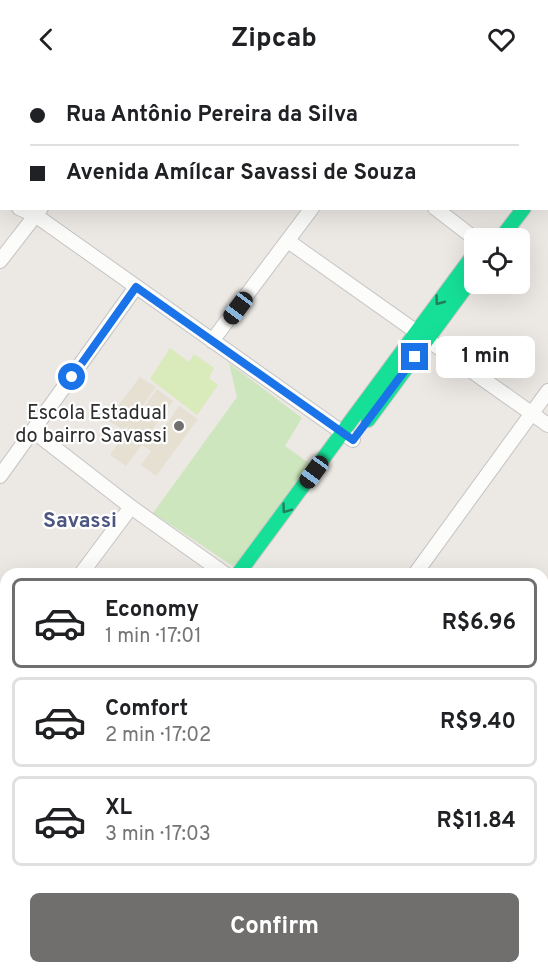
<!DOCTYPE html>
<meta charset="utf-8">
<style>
:root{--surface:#fff;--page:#f6f6f6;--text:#202124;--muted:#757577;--line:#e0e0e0;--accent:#706f6e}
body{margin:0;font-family:Overpass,sans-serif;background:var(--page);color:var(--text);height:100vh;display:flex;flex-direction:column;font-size:22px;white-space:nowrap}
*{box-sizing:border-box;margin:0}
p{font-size:20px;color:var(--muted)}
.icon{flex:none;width:33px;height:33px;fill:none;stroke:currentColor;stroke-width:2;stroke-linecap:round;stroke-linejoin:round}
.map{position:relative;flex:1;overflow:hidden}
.panel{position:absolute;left:0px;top:490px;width:549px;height:406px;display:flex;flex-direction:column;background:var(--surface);border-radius:18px 18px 0 0;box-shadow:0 6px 24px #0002}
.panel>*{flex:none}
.top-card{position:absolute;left:0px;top:0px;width:549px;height:132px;box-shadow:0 6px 24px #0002;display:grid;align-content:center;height:132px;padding:0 30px;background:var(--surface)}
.fabs{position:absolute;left:464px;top:150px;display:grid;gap:12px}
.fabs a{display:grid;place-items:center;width:66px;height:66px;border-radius:9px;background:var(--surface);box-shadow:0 6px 24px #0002;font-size:30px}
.end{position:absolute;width:27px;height:27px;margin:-14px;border:8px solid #1a73e8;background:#fff;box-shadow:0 0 0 3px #fff}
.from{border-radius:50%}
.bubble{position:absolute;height:42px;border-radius:9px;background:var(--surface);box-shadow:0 6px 24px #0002;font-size:20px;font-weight:700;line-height:42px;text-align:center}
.car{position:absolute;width:18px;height:36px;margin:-18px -9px;border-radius:8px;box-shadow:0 0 4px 2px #0007;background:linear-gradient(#222 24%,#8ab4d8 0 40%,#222 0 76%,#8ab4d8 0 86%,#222 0)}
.top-card b{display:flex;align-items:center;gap:21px;height:57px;font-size:22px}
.top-card b+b{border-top:2px solid var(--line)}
.top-card i{width:15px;height:15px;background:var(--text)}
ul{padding:10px 0 0;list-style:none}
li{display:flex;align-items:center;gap:18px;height:90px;margin:0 12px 9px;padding:0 18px;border:3px solid var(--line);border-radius:9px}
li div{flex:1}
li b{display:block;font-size:22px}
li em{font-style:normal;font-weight:700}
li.on{border-color:var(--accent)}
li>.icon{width:54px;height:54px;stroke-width:1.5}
.button{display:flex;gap:12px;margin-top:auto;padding:12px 30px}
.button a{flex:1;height:69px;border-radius:9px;background:var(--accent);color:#fff;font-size:24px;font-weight:700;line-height:69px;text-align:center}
header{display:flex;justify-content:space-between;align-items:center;height:78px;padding:0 30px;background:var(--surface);font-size:27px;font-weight:700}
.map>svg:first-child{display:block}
.education{fill:#e6e0d3}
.green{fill:#cee6be}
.pitch{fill:#d9eabb}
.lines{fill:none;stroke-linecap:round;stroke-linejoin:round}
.lane-casing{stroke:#c5c4c5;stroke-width:10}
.street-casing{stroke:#c5c4c5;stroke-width:16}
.fast-casing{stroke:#c5c4c5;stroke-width:16}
.lane{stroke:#fcfcfb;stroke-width:7}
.street{stroke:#fcfcfb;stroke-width:14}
.fast{stroke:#16e098;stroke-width:14}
.oneway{stroke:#237e5e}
.route{stroke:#1a73e8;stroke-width:8}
.poi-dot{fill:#706f6e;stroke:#fff;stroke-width:2}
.labels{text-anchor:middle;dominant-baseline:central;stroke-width:4.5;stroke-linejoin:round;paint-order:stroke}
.poi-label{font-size:20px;fill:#2e2e2e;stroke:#fff;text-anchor:end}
.neighbourhood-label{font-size:21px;font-weight:bold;fill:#4d5680;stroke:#fff}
</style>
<header><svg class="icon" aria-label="back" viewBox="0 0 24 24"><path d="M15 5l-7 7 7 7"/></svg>Zipcab<svg class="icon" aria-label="heart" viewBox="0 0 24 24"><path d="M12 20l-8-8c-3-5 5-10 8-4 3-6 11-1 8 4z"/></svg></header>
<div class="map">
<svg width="548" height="896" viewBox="0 0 548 896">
<rect width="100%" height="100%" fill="#ece8e4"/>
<path class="education" d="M140,299L156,309L134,340L136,341L157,311L173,323L152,352L158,358L179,328L198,341L156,398L141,387L151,373L142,367L126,388L110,377L129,349L127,348L124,352L107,342Z"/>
<path class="green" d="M229,285L302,340L285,368L313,388L236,490L153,435L237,319Z"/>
<path class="pitch" d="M170,270L189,284L194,276L214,290L209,300L218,307L197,337L150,301Z"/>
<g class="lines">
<g class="lane-casing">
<path id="lane" d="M202,0L203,2
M375,2L376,0"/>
</g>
<g class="street-casing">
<path id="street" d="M154,2L155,0
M462,2L463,0
M0,123H2
M19,130L35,137L353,362
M435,130L474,160
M288,163L548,347
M0,183L41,130
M212,263L312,130
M33,353L131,429L225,496
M0,398L136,209
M81,496L131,429
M415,496L548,313
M0,607L6,599
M543,724L548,728
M543,754L548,747
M441,896L444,891"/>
</g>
<g class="fast-casing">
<path id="fast" d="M548,75V76
M501,160L524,130
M368,342L474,198
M238,496L474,176
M543,539L548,532
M0,826L6,818
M0,850L6,841
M0,870L6,871
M108,891L134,896
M280,896L283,891"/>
</g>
<use href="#lane" class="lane"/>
<use href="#street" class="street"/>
<use href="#fast" class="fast"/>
</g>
<defs><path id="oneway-chevron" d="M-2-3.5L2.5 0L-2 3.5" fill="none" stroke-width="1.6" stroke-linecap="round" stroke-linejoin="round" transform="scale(1.5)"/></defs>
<g class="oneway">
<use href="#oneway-chevron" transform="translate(439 223) rotate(127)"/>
<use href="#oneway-chevron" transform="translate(286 431) rotate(126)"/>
</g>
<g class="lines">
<path class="route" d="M72,299L136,209L353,362L415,279"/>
</g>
<circle class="poi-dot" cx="179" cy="348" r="6"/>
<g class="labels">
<g class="poi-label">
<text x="167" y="336">Escola Estadual<tspan x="167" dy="23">do bairro Savassi</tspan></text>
</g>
<g class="neighbourhood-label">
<text x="80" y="443">Savassi</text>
</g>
</g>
</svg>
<div class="fabs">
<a><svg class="icon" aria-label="locate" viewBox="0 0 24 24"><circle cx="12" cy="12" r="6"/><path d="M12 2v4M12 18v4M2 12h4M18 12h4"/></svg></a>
</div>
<i class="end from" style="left:72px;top:299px"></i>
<i class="end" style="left:415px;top:279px"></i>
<div class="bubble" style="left:436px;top:258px;width:99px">1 min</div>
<i class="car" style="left:238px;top:230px;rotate:217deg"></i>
<i class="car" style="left:314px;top:394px;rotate:216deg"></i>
<div class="top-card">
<b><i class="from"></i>Rua Antônio Pereira da Silva</b>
<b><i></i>Avenida Amílcar Savassi de Souza</b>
</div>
<section class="panel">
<ul>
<li class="on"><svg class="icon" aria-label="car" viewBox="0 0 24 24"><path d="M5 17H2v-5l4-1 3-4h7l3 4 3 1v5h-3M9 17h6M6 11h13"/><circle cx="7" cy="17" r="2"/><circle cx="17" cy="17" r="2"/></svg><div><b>Economy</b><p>1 min · 17:01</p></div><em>R$6.96</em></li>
<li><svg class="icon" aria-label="car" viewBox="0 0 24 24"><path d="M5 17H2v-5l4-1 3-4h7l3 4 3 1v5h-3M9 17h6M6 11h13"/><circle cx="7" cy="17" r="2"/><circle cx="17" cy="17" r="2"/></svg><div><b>Comfort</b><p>2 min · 17:02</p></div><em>R$9.40</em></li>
<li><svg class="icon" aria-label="car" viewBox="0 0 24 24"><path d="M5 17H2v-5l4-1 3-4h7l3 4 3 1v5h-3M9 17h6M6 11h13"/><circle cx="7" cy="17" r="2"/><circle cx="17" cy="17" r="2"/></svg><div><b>XL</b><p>3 min · 17:03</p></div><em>R$11.84</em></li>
</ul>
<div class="button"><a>Confirm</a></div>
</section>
</div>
